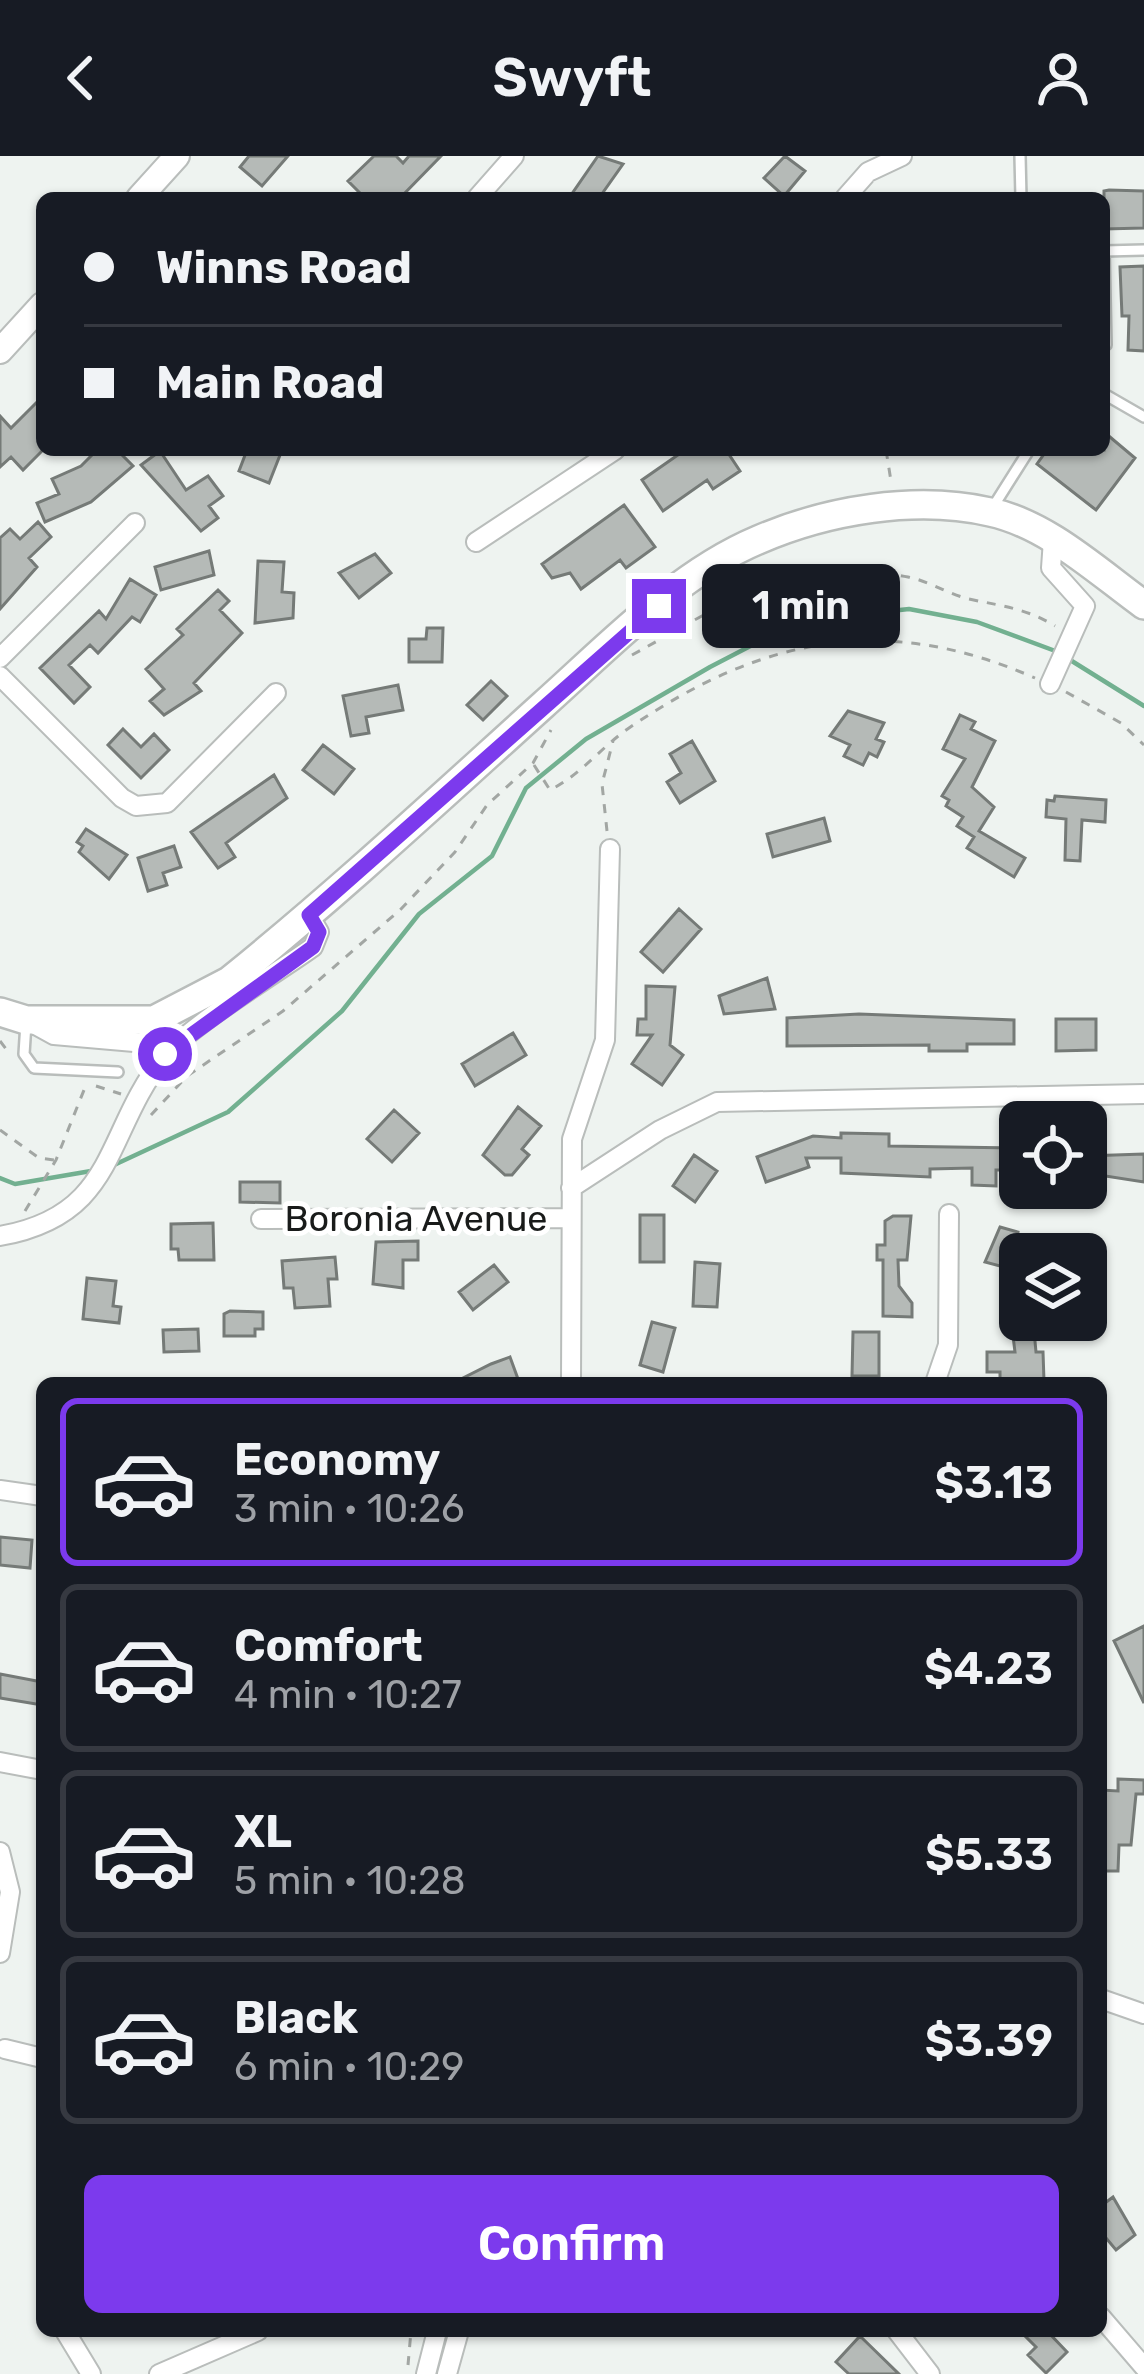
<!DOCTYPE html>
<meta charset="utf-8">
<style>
:root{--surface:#171b24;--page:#20242c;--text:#f1f3f6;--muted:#9ea1a6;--line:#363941;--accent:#7c3aed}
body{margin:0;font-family:Rubik,sans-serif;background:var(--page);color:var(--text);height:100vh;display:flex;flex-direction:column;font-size:45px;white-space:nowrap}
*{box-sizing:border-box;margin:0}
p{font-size:39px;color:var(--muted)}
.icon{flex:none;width:66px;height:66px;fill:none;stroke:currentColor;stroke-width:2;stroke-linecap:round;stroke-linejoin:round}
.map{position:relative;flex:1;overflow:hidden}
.sheet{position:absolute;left:36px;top:1221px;width:1071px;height:960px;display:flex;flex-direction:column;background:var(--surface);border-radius:18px;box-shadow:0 3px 9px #0004}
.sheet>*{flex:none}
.hud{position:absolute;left:36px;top:36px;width:1074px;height:264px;border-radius:18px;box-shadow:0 3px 9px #0004;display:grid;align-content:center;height:264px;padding:0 48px;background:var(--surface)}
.tools{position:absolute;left:999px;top:945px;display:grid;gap:24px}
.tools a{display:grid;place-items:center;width:108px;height:108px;border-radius:18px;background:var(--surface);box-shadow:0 3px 9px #0004;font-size:60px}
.end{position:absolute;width:54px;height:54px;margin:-27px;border:15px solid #7c3aed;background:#fff;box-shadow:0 0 0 6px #fff}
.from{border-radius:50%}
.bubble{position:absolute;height:84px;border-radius:18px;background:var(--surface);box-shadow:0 3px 9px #0004;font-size:39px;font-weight:600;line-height:84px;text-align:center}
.hud b{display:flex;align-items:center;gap:42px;height:114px;font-size:45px}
.hud b+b{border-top:3px solid var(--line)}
.hud i{width:30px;height:30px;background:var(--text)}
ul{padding:21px 0 0;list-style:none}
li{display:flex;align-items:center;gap:36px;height:168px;margin:0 24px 18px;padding:0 24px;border:6px solid var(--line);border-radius:18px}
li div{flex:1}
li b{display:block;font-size:45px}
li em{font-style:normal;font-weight:600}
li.selected{border-color:var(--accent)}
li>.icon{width:108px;height:108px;stroke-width:1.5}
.action{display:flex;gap:24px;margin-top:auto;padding:24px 48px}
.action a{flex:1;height:138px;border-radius:18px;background:var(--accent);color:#fff;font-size:48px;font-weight:600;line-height:138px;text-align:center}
header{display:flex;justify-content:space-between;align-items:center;height:156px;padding:0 48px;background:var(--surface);font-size:54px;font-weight:600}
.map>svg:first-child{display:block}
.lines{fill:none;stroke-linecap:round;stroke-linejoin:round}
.stream{stroke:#72b090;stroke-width:4.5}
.building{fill:#b5bab7;stroke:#757a77;stroke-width:3}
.service-casing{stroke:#b9bdbb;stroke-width:14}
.minor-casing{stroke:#b9bdbb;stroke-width:22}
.tertiary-casing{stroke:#b9bdbb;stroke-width:28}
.secondary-casing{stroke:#b9bdbb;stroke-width:32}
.path{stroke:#a2a6a3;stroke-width:3;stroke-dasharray:9 9;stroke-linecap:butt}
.service{stroke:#fff;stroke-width:9}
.minor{stroke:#fff;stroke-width:18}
.tertiary{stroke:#fff;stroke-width:24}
.secondary{stroke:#fff;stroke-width:27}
.route{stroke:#7c3aed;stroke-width:15}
.labels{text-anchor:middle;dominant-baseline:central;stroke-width:10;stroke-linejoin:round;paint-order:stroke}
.street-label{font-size:36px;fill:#191b1a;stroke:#fff}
</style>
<header><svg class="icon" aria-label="back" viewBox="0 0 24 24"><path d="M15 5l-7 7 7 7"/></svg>Swyft<svg class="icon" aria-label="person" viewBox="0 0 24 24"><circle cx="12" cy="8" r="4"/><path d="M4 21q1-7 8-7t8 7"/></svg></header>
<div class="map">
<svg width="1144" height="2218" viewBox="0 0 1144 2218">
<rect width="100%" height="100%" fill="#eef3f0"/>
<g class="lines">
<path class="stream" d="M1067,502L1144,550
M114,1009L228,956L342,855L419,758L492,700L526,632L586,583L710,511L799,465L909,453L977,466L1058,496
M0,1022L15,1028L91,1015"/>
</g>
<path class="building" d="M249,0H288L262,30L240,11Z
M374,0H396L403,7L409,0H441L400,42H365L348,25Z
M598,0L623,8L599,42H569Z
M785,0L805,15L784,40L764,22Z
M1109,34L1144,35V72L1104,73V35Z
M1144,110V195L1128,194L1129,160H1122L1120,111Z
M42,241V295L23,314L11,301L0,311V260L11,272Z
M1104,276L1135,302L1096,354L1037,308L1047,294H1104Z
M97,294H117L133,310L91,346L45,366L37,347L59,338L52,323L81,310Z
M247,294H282L269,327L239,315Z
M685,294H726L740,315L713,333L707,324L663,355L642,324Z
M160,295L186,334L208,320L223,340L209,350L218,362L201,375L141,309Z
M624,349L655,391L626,412L620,404L581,433L570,417L552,422L542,408Z
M38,366L51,381L29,402L37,411L0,453V382L10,373L20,383Z
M209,395L214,419L161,434L155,411Z
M375,398L391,417L359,442L339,417Z
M258,405L284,406L282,436L294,437L293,462L255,467Z
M130,423L156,439L140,466L132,461L98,497L90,489L69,509L90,531L74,547L40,512L99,455L106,463Z
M218,434L229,445L220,454L242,477L194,527L201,535L164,559L150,545L164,533L146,513L183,479L177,473Z
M427,472H443L442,506H409V483H426Z
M491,525L507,540L483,564L467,549Z
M398,529L403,554L366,561L369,577L351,580L343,540Z
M848,555L884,567L876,583L884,586L877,601L869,597L863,609L844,600L850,589L830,580Z
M960,559L975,566L971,573L995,585L972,631L994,651L979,675L1025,702L1014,721L967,692L974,681L957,670L963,661L946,650L949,644L942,640L965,603L943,593Z
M123,573L141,591L154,578L169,594L141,622L108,589Z
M692,585L715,625L680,647L667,626L681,617L670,598Z
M323,589L354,613L334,638L303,614Z
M274,619L287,642L226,687L235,701L218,712L191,676Z
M1055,640L1106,644L1105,666L1082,664L1080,705L1065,704L1066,663L1046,661L1047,644L1054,645Z
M824,662L830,685L773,701L767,678Z
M86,673L127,699L109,723L79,696L83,690L77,686Z
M174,690L181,711L163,717L167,729L148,735L138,702Z
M679,753L701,773L663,816L641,796Z
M767,822L775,853L724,858L719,840Z
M646,830L675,831L670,889L683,899L662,929L632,908L652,879H637L638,863H646Z
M859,858L1014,864V888H967V895H929V889L787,890V862Z
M1056,863H1096V894L1056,895Z
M513,877L526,899L475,930L462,908Z
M518,951L541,970L522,993L529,999L512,1019H505L483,999Z
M394,954L419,977L392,1006L367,983Z
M841,977L889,978V990L1015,992L1014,1014H996V1030L972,1029V1012L930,1013V1021L841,1017V1002H806L809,1011L766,1026L757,1001L813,980L841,982Z
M1144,998V1026L1086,1017V1000Z
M694,999L717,1015L695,1046L673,1030Z
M240,1026H280V1047L240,1046Z
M640,1059H664V1106H640Z
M893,1060H911L907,1104H898L899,1130L912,1147V1161L883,1160V1104H877V1089H885V1065Z
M213,1067L214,1104H179L178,1093H171V1068Z
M1000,1071L1018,1076L1011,1113L985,1106Z
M418,1085V1104H403V1132L373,1128L376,1086Z
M335,1101L337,1123H328L330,1150L295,1152L293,1132H284L282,1105Z
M695,1106L720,1108L717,1151L693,1150Z
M494,1109L508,1126L473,1154L459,1136Z
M87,1122L116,1125L113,1150L121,1151L119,1167L83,1163Z
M230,1155L263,1156V1173H255V1180H224V1158Z
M1011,1164H1033L1036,1196H1043L1044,1225L1000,1227V1216H987V1196H1015Z
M652,1166L675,1172L663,1216L640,1209Z
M198,1173L199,1195L164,1196L163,1174Z
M853,1176H879V1220H852Z
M510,1201L518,1223L453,1227L491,1208Z
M0,1381L32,1384L30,1412L0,1409Z
M1144,1470V1547L1114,1485Z
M0,1518L42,1526V1549L0,1542Z
M1118,1623L1144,1624V1638H1136L1131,1689H1119L1118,1715H1101V1634L1118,1635Z
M1113,2041L1135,2079L1116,2094L1101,2076V2050Z
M1020,2175H1047L1067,2196L1046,2217L1028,2199L1036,2191Z
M860,2180L899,2218H849L836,2206Z"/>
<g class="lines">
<g class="service-casing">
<path id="service" d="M1020,0L1021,42
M1106,189L1104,95L1144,94
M1104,238L1144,261
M993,351L1029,294
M26,867L24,898L34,912L118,916"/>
</g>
<g class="minor-casing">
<path id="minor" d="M477,42L514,0
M845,42L868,16L902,0
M476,386L615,294
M0,502L135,367
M0,520L122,642L136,650L167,647L276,537
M1050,528L1085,450L1051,412L1053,384
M34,868L54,879L157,888L161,907
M571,1032L660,974L717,946L1144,938
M261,1063L571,1062
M0,1080C119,1059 103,976 165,900C188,871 278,816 313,791L319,776L309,759
M571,1227L572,983L605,884L610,693
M935,1227L948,1189L949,1058
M0,1334L42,1340
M0,1606L42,1614
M0,1696L10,1736L0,1797
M1101,1843L1144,1858
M5,1893L42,1902
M1101,2161L1144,2211
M65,2175L91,2218
M897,2175L930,2218
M159,2218L258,2175
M426,2218L437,2175
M447,2218L459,2175"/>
</g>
<g class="tertiary-casing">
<path id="tertiary" d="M139,42L177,0
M0,195L42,149"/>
</g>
<g class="secondary-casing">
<path id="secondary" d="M0,856L26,864H154L229,825C338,737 440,642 543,549C608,491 677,418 758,384C827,354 916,339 990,356C1047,368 1097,415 1144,449"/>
</g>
<path class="path" d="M886,294L891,325
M799,421L836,484
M632,499C730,446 788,398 908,421C929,425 948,438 969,443C1001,450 1026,452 1055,470
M1066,536L1121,567L1144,589
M534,609L550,634C582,618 600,592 629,572C762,481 885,456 1035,522
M607,675L602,628L613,585
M0,885L9,897
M96,930L121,938
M151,959L187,920L283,855L400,754L455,696L487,649L533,607L551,574
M0,974L39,1002L54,1004
M25,1055L56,1004L86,929
M408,2209L411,2175"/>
<use href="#service" class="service"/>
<use href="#minor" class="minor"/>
<use href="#tertiary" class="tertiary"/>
<use href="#secondary" class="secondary"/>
</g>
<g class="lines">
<path class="route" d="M165,898L313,791L319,776L309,759L659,450"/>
</g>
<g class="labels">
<g class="street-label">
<text x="416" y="1062">Boronia Avenue</text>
</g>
</g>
</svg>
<div class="tools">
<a><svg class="icon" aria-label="locate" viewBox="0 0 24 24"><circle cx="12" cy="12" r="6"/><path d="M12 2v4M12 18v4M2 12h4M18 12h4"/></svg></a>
<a><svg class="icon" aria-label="layers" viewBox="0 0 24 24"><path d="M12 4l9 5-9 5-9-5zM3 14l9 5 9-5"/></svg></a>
</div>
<i class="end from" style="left:165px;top:898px"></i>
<i class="end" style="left:659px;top:450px"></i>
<div class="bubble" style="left:702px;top:408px;width:198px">1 min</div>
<div class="hud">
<b><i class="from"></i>Winns Road</b>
<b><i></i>Main Road</b>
</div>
<section class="sheet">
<ul>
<li class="selected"><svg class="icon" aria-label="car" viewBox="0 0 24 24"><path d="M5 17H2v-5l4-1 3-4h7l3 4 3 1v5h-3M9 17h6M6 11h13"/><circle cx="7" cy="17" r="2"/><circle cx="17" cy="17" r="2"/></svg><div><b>Economy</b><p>3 min · 10:26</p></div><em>$3.13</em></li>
<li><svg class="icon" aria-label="car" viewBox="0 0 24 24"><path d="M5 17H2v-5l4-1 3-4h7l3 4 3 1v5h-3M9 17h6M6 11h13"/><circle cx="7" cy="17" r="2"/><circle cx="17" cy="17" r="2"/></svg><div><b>Comfort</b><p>4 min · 10:27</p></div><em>$4.23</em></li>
<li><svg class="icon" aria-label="car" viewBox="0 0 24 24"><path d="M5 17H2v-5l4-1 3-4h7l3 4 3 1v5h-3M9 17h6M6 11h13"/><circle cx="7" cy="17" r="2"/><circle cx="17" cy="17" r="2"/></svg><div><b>XL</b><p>5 min · 10:28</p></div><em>$5.33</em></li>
<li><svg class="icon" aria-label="car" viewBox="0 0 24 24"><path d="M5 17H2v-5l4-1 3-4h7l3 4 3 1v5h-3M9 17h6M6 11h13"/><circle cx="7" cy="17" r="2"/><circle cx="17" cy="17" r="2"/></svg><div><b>Black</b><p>6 min · 10:29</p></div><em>$3.39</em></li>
</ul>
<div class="action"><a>Confirm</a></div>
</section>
</div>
